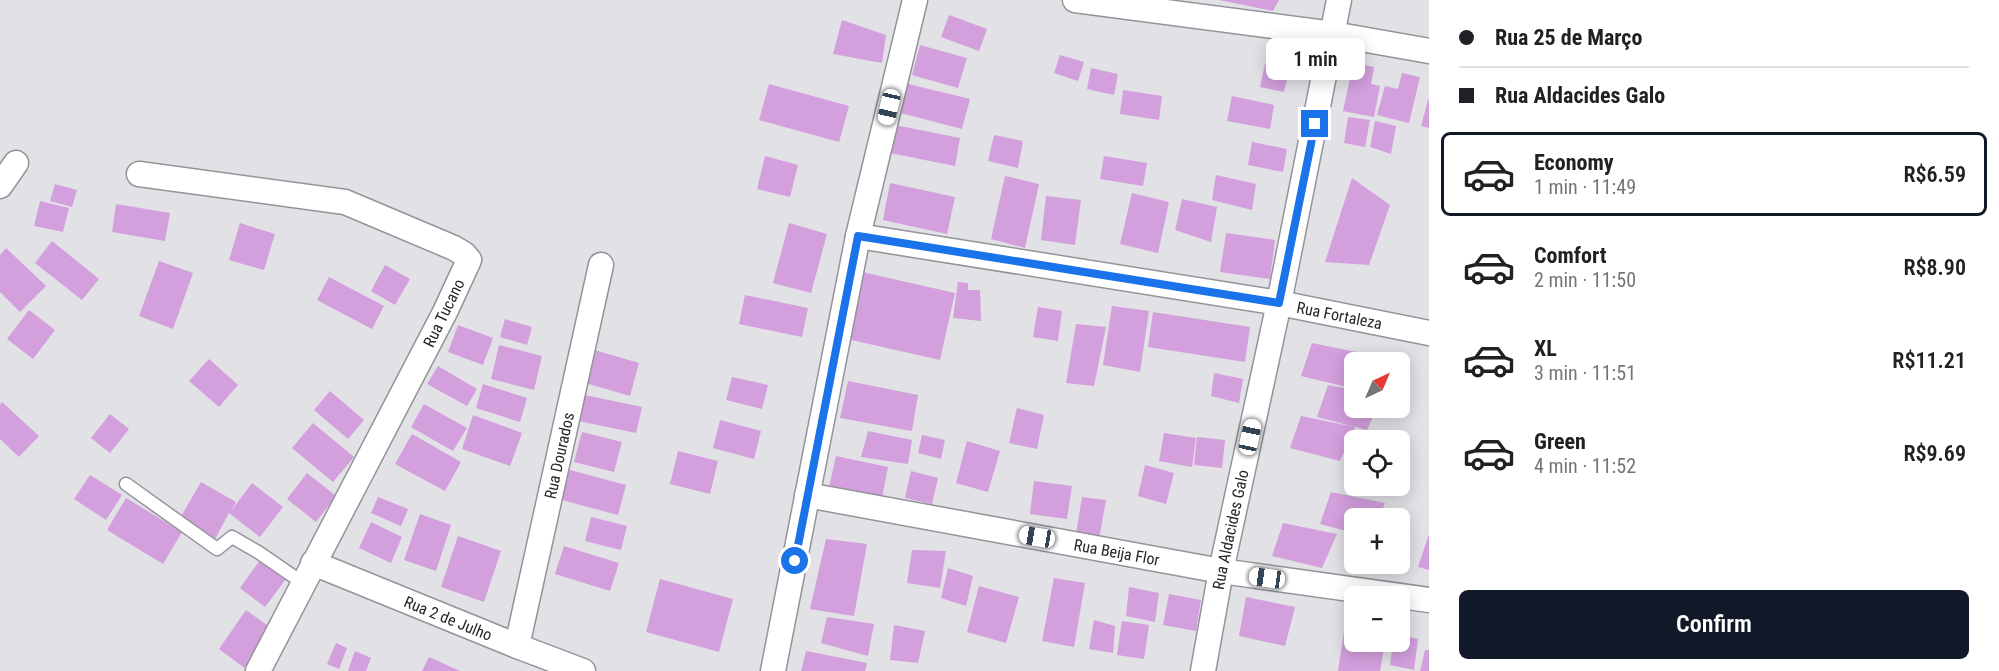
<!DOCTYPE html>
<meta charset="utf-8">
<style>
:root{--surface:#fff;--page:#f2f2f2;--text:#202124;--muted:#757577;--line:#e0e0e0;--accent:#111827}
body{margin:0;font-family:"Roboto Condensed",sans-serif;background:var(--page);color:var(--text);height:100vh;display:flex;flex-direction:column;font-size:22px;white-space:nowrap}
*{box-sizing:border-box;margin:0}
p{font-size:20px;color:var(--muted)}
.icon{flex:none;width:33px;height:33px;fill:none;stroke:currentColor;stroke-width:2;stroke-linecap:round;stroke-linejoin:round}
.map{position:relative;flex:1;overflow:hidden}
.sheet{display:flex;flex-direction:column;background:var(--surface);width:570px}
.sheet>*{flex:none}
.guide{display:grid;align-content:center;height:132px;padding:0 30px;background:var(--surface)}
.needle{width:39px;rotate:44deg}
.tools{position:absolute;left:1344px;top:352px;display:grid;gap:12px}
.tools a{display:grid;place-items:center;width:66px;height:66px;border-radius:9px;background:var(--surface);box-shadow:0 3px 15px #0003;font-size:30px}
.end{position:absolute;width:27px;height:27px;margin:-14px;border:8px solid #1a73e8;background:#fff;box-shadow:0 0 0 3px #fff}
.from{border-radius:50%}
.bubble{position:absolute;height:42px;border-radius:9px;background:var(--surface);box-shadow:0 3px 15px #0003;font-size:20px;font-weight:600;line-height:42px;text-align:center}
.car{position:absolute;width:18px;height:36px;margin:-18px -9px;border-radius:8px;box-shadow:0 0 4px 2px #0007;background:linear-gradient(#fff 24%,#345 0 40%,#fff 0 76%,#345 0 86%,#fff 0)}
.guide b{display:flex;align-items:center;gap:21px;height:57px;font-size:22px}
.guide b+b{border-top:2px solid var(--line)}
.guide i{width:15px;height:15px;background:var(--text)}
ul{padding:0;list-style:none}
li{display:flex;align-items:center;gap:18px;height:84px;margin:0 12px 9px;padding:0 18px;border:3px solid transparent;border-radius:9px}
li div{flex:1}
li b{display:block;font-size:22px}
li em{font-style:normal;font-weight:600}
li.selected{border-color:var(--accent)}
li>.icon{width:54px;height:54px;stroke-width:1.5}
.action{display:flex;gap:12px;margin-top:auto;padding:12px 30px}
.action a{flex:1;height:69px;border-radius:9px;background:var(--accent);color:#fff;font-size:24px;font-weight:600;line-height:69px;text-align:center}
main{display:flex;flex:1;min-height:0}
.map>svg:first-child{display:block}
.building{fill:#d39fdd}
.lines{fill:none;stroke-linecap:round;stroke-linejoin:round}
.service-casing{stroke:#949399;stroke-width:15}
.minor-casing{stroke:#949399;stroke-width:27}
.service{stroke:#fff;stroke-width:12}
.minor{stroke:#fff;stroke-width:24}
.route{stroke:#1a73e8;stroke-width:8}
.labels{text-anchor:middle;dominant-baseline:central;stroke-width:4.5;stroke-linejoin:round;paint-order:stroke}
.street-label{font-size:16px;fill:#262628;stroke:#fff}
</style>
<main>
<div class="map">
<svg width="1429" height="671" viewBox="0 0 1429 671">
<rect width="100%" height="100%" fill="#e1e1e6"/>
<path class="building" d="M1219,0H1279L1273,11Z
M949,15L987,29L979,51L941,37Z
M842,20L886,35L882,63L833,54Z
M920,45L967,58L958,88L912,75Z
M1060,55L1084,62L1078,81L1054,73Z
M1353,63L1374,67L1371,84L1380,86L1374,117L1343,111Z
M1265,64L1289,70L1284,92L1260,87Z
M1091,68L1118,74L1114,95L1087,89Z
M1402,73L1420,77L1409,123L1377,115L1385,86L1398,89Z
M900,82L970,99L962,129L893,111Z
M769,84L849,106L839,142L759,120Z
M1123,90L1162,96L1159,120L1120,114Z
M1232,96L1274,105L1270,129L1227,121Z
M1428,100H1429V128L1421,126Z
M1348,117L1370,120L1365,147L1344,143Z
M1375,121L1396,126L1391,154L1370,147Z
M895,125L960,138L955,166L890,153Z
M994,135L1023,141L1018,168L988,161Z
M1252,142L1287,149L1283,172L1248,165Z
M765,156L798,165L790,197L757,189Z
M1104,156L1147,163L1143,186L1100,179Z
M1216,175L1256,184L1252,210L1212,200Z
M1005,176L1039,184L1025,248L991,239Z
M1352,178L1390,205L1369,265L1325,262Z
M890,183L955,197L947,234L883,220Z
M55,184L77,190L72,207L50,201Z
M1132,193L1169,202L1158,253L1120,244Z
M1046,196L1081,200L1075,245L1041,240Z
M1182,199L1217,207L1211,242L1175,230Z
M40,201L69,208L63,232L34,226Z
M116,204L170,213L165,241L112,232Z
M240,223L275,234L264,270L229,260Z
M789,223L827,234L811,293L773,283Z
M1226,233L1275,240L1270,279L1220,272Z
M52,241L99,279L82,300L35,263Z
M6,248L46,286L20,312L0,292V255Z
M159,261L193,273L173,329L139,316Z
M385,265L410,279L395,305L371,291Z
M862,272L955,293L940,360L847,339Z
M329,277L384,306L372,329L317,300Z
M958,282L968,283V290H980L981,321L953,318Z
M745,295L808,308L802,337L739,324Z
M1112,306L1149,311L1140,372L1103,365Z
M1038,307L1062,311L1058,341L1033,337Z
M29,310L55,330L33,359L7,339Z
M1153,312L1250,327L1245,362L1148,347Z
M505,319L532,327L527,345L500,337Z
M1076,324L1106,327L1094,386L1066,383Z
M458,325L493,338L483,365L448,352Z
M1312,343L1366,354L1362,363H1354V381L1351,388L1301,376Z
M499,345L542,356L534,390L491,379Z
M591,349L639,363L630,396L582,382Z
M209,359L238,385L219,407L189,381Z
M438,366L477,389L467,406L427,384Z
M1214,373L1243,379L1239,403L1211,396Z
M732,377L768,385L762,409L726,400Z
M848,381L918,395L912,431L840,418Z
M483,384L527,398L520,422L476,408Z
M1328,385L1354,390V408H1377L1367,430L1317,417Z
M330,391L364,420L348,439L314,410Z
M580,394L642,407L636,433L574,420Z
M2,402L39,436L19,457L0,439V405Z
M424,404L467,428L453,451L411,427Z
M1017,408L1044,415L1037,449L1009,443Z
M110,414L129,429L110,453L91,438Z
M473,415L522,433L510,466L462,449Z
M1301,416L1355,427L1340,461L1290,448Z
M720,420L761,431L754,459L713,448Z
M313,423L354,457L333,482L292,448Z
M868,431L912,440L908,464L861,457Z
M582,432L622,442L614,472L574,462Z
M1164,433L1196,438L1192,467L1159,461Z
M412,434L461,462L445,491L395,464Z
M922,435L945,440L941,459L918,453Z
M1197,437L1225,440L1222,468L1194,465Z
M967,441L1000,451L988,492L956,483Z
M678,451L718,461L710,494L670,484Z
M836,456L888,467L882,498L829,487Z
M1145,465L1174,473L1166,504L1138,496Z
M570,470L626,485L618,515L562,500Z
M911,471L938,478L932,504L905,498Z
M307,473L336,496L316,522L287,499Z
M90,475L122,495L106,520L74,499Z
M1034,481L1072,486L1067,519L1030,514Z
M201,482L236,502L231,511L252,483L283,507L260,537L229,513L215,539L180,518Z
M1331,492L1385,503L1378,519H1354V533L1320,524Z
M378,497L408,509L401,526L371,513Z
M1082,497L1106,500L1099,539L1076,534Z
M126,498L182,532L163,564L107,530Z
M420,514L451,525L436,571L404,560Z
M591,517L627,526L621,550L585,541Z
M371,522L402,537L391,563L359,548Z
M1283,523L1337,534L1322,568L1272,556Z
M1429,534V570L1418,567Z
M458,536L501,551L484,602L441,587Z
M826,539L867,544L854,616L810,609Z
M564,546L619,563L610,591L555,574Z
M912,550L946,551L940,588L907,583Z
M260,560L286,579L265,607L240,588Z
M948,568L973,576L966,606L941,598Z
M1054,578L1085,583L1074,647L1042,641Z
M660,579L733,599L719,652L646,632Z
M979,586L1019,597L1006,643L967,632Z
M1129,587L1159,593L1155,622L1126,616Z
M1169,594L1201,600L1196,631L1163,625Z
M1246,597L1295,607L1285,646L1239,636Z
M246,610L274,630L246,669L219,649Z
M827,617L874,624L868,656L821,643Z
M1346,618L1354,619V642H1385L1380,671H1338Z
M1094,620L1115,626L1113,653L1089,649Z
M1122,621L1149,625L1144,659L1117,655Z
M894,625L925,631L918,663L890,660Z
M1400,635L1418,639L1414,670L1390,665L1393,642H1400Z
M336,643L347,648L339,669L327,664Z
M1425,650H1429V671H1420Z
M355,651L371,658L366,671H348Z
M806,651L867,663L865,671H801Z
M429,657L460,671H422Z"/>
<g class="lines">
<g class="service-casing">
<path id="service" d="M126,484L217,549L232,537L258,552L303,583"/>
</g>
<g class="minor-casing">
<g id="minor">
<path d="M1075,0L1333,34L1429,51"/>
<path d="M139,174L345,202L454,248L464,254L469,260L445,312L258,671"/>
<path d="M0,186L16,163"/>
<path id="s1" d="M858,236L1279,303L1429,333"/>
<path id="s2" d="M807,495L1221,571L1429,600"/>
<path id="s3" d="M313,563L517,646L583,671"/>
<path id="s4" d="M517,646L601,265"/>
<path d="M773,671L858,236L915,0"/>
<path id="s5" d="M1203,671L1221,571L1279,303L1339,0"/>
</g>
</g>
<use href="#service" class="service"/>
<use href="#minor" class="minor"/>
</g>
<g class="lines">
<path class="route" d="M795,561L858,236L1279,303L1315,124"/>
</g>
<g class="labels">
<g class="street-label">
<text transform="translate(444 313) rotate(-64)">Rua Tucano</text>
<text stroke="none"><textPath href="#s1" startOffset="488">Rua Fortaleza</textPath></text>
<text stroke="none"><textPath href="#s4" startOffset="195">Rua Dourados</textPath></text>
<text stroke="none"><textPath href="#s5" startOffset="144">Rua Aldacides Galo</textPath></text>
<text stroke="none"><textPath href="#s2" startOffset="315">Rua Beija Flor</textPath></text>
<text stroke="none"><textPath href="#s3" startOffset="146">Rua 2 de Julho</textPath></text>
</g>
</g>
</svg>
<div class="tools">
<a><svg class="needle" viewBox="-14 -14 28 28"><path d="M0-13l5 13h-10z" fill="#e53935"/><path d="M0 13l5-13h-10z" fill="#757577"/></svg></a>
<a><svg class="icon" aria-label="locate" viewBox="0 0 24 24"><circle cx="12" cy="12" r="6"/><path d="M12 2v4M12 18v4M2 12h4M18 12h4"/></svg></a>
<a>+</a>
<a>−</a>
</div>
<i class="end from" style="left:795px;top:561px"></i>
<i class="end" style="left:1315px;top:124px"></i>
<div class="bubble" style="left:1266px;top:38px;width:99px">1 min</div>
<i class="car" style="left:889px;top:107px;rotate:193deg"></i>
<i class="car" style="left:1250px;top:437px;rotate:12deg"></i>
<i class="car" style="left:1037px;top:537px;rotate:280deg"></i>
<i class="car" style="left:1267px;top:578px;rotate:278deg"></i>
</div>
<section class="sheet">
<div class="guide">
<b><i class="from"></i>Rua 25 de Março</b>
<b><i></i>Rua Aldacides Galo</b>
</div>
<ul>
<li class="selected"><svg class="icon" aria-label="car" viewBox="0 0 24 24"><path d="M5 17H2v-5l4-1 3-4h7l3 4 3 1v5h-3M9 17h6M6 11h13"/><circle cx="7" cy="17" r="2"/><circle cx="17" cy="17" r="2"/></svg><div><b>Economy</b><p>1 min · 11:49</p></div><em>R$6.59</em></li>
<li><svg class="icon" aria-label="car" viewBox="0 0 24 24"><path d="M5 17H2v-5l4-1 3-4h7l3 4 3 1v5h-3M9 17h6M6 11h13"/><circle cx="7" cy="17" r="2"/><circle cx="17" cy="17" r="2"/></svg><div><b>Comfort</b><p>2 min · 11:50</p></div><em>R$8.90</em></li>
<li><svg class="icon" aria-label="car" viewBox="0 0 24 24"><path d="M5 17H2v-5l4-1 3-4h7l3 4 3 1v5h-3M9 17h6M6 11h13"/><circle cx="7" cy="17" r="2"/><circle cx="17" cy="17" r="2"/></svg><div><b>XL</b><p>3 min · 11:51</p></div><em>R$11.21</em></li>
<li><svg class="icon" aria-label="car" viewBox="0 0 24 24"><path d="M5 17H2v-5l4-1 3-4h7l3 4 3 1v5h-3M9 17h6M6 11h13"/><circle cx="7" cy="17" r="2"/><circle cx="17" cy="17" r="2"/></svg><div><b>Green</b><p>4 min · 11:52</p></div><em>R$9.69</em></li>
</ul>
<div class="action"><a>Confirm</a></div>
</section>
</main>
